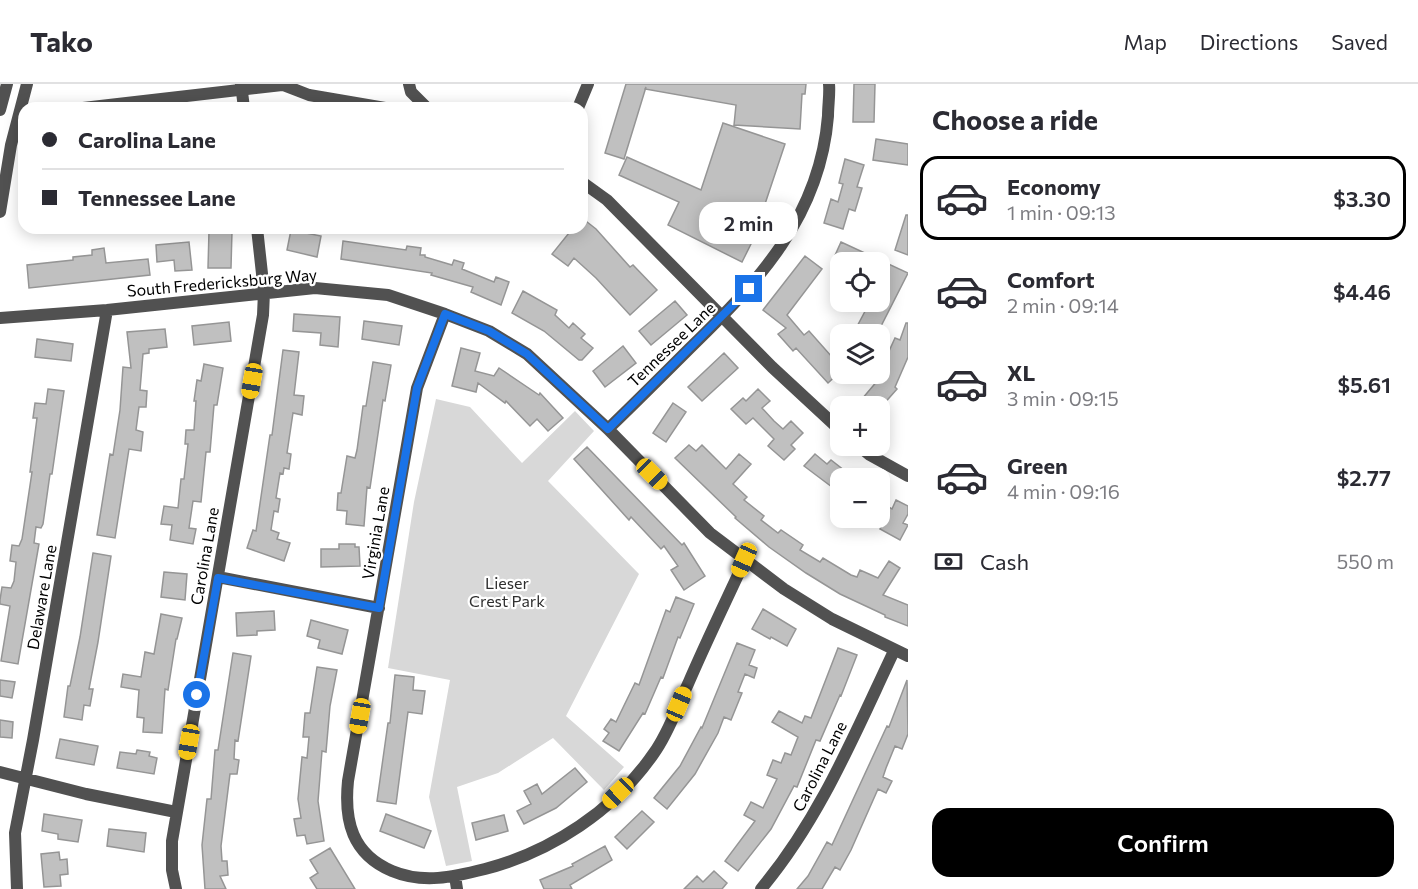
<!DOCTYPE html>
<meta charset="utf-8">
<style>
:root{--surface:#fff;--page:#f2f2f3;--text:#2b2b33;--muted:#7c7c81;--line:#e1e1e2;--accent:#000}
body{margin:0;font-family:Commissioner,sans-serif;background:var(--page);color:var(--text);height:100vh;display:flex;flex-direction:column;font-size:22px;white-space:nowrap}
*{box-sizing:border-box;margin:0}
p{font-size:20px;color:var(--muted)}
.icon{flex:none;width:33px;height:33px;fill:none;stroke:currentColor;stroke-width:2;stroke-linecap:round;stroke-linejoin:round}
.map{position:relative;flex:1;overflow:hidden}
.drawer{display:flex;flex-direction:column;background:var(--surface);width:510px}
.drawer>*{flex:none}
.guide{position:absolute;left:18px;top:18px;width:570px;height:132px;border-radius:18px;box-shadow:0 3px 15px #0003;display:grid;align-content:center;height:132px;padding:0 24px;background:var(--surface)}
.tools{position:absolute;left:830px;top:168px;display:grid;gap:12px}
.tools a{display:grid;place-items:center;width:60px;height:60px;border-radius:12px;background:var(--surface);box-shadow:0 3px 15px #0003;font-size:30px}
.end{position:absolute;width:27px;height:27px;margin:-14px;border:8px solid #1a73e8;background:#fff;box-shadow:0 0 0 3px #fff}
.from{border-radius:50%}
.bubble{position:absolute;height:42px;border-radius:18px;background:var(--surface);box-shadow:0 3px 15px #0003;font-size:20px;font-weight:600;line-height:42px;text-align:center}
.car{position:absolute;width:18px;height:36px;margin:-18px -9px;border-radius:8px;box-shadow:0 0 4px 2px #0007;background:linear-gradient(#f5c518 24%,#345 0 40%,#f5c518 0 76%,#345 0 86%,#f5c518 0)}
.guide b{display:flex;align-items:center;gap:21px;height:57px;font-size:22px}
.guide b+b{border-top:2px solid var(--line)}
.guide i{width:15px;height:15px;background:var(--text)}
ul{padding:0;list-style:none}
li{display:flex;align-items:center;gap:18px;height:84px;margin:0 12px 9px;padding:0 12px;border:3px solid transparent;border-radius:18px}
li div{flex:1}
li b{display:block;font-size:22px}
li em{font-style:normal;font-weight:600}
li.on{border-color:var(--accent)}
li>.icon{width:54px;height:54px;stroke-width:1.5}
h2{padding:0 24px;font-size:27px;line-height:72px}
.pay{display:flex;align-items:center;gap:15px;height:66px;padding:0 24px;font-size:22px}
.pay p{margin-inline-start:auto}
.button{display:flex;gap:12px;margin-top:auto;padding:12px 24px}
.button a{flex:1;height:69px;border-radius:18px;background:var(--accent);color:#fff;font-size:24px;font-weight:600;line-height:69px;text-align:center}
header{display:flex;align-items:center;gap:36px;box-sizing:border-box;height:84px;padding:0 30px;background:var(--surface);border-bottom:2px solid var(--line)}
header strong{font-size:28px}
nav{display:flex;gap:33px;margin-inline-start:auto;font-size:21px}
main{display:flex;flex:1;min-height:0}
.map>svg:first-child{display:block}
.green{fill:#d8d8d8}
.building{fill:#c0c0c0;stroke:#959595;stroke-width:1.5}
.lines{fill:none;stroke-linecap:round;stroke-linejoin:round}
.minor{stroke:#515151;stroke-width:12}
.tertiary{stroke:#515151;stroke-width:12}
.route{stroke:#1a73e8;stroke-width:8}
.labels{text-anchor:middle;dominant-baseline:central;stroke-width:4.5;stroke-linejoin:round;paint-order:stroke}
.street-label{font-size:16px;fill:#000;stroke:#fff}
.park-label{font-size:16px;fill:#2f2f2f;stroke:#fff}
</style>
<header>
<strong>Tako</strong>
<nav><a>Map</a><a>Directions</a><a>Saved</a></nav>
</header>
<main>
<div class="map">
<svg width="908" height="805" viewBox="0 0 908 805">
<rect width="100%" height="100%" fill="#fff"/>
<path class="green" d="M436,315L470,323L522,379L575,327L594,347L548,397L639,490L566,632L624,683L604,706L553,654L498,689L457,703L472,777L446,782L429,713L450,596L388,584L414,418Z"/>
<path class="building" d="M626,0H806L805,10H802L800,45L734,41L736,21L645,5L646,3L624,75L605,69Z
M854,0H875L874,38H853Z
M723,39L785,60L763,126L770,130L758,151L756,150L742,178L668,141L679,118L619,91L627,73L701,106Z
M876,55L908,60V81L873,76Z
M845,75L864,81L857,103L862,104L855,127L849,125L843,145L824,139L831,115L838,118L843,100L839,99Z
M906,131H908V171L895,166Z
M582,134L596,145L630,183L633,181L657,206L630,231L596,194L574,174L568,182L552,170L573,144H582Z
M291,146L321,152L317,173L287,166Z
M209,147H232L231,184H208Z
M343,157L406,166L407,162L421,164L420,171H425V173L452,181L454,176L464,179L462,185L494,198L496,193L509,198L501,221L471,208L473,203L431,191L432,189L341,175Z
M189,158L192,186L175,187L174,176L157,178L156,161Z
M841,158L908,189L877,250H853L870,218H879V178H832Z
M104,164L106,179L148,175L150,191L29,204L27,181L73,176V173L92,171V166Z
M805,172L822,185L787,231L804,251L809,247L840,282V288L828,299L796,264L793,267L778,250L786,244L763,226Z
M523,207L557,226L555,231L569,244L573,239L585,250L581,254L593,264L582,276H579L544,247L512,229Z
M675,217L687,231L651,261L639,247Z
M294,230L340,233L338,263L320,261L321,249L293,247Z
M364,237L402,242L399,261L362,255Z
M229,238L231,257L194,261L192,242Z
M906,239H908V273L895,303L897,305L882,322H856L884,289L880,287L895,254L900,256Z
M165,245L167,263L149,265V269L143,270L140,306L147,307L146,323H139L136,346L143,348L141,367L129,365L115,454L97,451L110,370L113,371L120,326L123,283L131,284L127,248Z
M37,255L73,260L71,277L35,273Z
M623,262L636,279L605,303L593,287Z
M461,264L480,269L475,287L494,292L499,284L539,311L540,309L563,334L548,347L537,335L530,342L506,317L505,319L478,299L476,308L452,302Z
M283,266L299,268L294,311L304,312L302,331L293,329L287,369L291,370L289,385L284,384L283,390L280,389L276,414L280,415L278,428L274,427L271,446L279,449L277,455L290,459L284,477L247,464L253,446L256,447L270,351H272Z
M724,269L738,284L702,317L688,303Z
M373,278L391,281L385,317L383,316L370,404L367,403L364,442L346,440L347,427L337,426L338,409H341L347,372L355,374L357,366L363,322H366Z
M204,280L223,284L217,321H214L210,368H206L201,418L193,417L189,444L196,445L193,460L170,456L172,441L161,440L164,422L178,424L181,395H184L188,360H185L186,346H194L196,317H194L197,296L201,297Z
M48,305L64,307L52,390H50L43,440L41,444L36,443L34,459L39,460L18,580L1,577L10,522L0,520V516L2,503L11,504L14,497L16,478L10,477L12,461L19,462L22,455L32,388H30L37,334H33L35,319L46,320Z
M758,305L770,317L762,324L774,337L783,345L791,337L803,349L791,361L795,365L784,376L768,362L774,355L753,334L746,340L731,325L743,314L746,317Z
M673,319L686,328L666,358L653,349Z
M689,361L696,367L702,361L726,385L739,370L751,380L733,400L747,413L744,416L764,432L761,436L778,449L781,446L803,461L800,466L820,478L823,474L851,491L857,493L860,486L878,494L889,477L900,484L883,511L908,521V542L885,533V531L840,510L806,489L769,463L735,434L736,433L675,374Z
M587,363L682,461L684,459L705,492L684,506L671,486L678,482L664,462L661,465L631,433L629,436L574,375Z
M815,370L827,380L831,376L854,394H840V409L804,382Z
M896,416L908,422V430L903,439L908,441L900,456L880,445L885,437L879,434V425L882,419L892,425Z
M339,460H355V463H359L360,482L321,483V465H339Z
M93,469L111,472L98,558L89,605H93L90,622L84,621L82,636L64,633L68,602H70L80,553Z
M164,488L187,490L185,516L161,513Z
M676,513L694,520L680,554L678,553L663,594L661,593L645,630L643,629L619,667L603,657L609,649L604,645L611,635L616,638L635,599L639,601L666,526L670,528Z
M763,525L796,545L787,562L771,553L770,555L752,545Z
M274,527L275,546L257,547V551L237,552L236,529Z
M161,530L182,534L177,555H176L168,606L165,605L162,649L143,648L144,634L137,633L139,606L121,603L123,590L141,593L145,568L154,570Z
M311,536L348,546L342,570L318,564L320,556L307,552Z
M737,559L755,566L749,581L757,584L754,594L745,590L738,608L742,609L731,636L724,633L718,649L695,690L667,725L654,714L680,682L701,643L702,644Z
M838,564L857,571L841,612L840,611L820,657L816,656L797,703L794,702L771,745L738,787L725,777L755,737L744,731L751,718L763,724L777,695L767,691L773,676L781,679L785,669L791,671L798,653L772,638L779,627L802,639L805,632L811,634Z
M233,569L251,572L238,657L235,656L234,675L239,676L237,690H230L221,762L222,777H227L228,791L220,792L226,805H205L202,761L207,715H211L215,666H218Z
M317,583L337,586L330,622L326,668L322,667L318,717L324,757L307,760L305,751L297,752L294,735L301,734L298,715L302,673L307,674L309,653H303L305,629H310Z
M395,591L414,593L413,606L425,607L422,630L408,628L396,720L377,717L388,639H390Z
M0,596L15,598L12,614L0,612Z
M907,596L908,650L902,665L895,662L886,684L883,693L892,697L886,709L878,705L851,766L840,786L835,783L822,805H797L808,792L827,758L832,761L887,642L889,643Z
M0,636L13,638L12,654L0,653Z
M60,655L98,662L94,681L56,674Z
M137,666L150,668L149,672L157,674L154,690L117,684L120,668L136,670Z
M575,684L587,698L556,724L524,740L517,727L531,720L524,707L537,700L542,710Z
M642,727L654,738L627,765L615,753Z
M44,730L82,736L78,758L58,755V750L42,747Z
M386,730L431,747L424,764L380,747Z
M504,731L508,747L476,756L472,739Z
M109,745L146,749L144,768L107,762Z
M605,762L612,776L570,801L572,805H544L540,796L573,782L572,780Z
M330,764L355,805H317L310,794L318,789L310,776Z
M59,768L60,776L67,775L68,790L60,791L61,802L44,803L41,770Z
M714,787L727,799L722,805H684L697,792L703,798Z"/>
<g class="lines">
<path class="minor" d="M241,0L244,24
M445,230L417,304L348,697C344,737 352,770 392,787C423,800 453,793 485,785C551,768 615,726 654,669C669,648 677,623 688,600C706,558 726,517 745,476
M0,234L107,226L315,204L388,211L445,230L489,247L527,270L608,345L710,449L784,505L832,535L908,572
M608,345C635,319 662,292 689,265C758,198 820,133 828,32C828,21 830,10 829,0
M218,493L379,524
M0,688L86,710L176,728
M455,792L457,805
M17,805L15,749L33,656L107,226
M176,805L172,786V757L263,231L264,208L257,144
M761,805C820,735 855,649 894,567"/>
<path class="tertiary" d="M409,0L411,8L427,24
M283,1L309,11L385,24
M83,24L291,0
M578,24L588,0
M0,26L7,0
M582,98L607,116L772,283L840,346
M0,128L11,61L27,0
M859,362L870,371L908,392"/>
</g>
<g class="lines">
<path class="route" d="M197,611L218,494L379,524L417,304L445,230L489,247L527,270L608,345L749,205"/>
</g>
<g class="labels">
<g class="street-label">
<text transform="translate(222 198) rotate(-5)">South Fredericksburg Way</text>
<text transform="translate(671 260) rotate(-44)">Tennessee Lane</text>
<text transform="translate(375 449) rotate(-80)">Virginia Lane</text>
<text transform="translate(204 472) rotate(-80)">Carolina Lane</text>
<text transform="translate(41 513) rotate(-80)">Delaware Lane</text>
<text transform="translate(819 682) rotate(-63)">Carolina Lane</text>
</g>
<g class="park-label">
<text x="507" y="498">Lieser<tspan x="507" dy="18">Crest Park</tspan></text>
</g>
</g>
</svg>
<div class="tools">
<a><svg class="icon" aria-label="locate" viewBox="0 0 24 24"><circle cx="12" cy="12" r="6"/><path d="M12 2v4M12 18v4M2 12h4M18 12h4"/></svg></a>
<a><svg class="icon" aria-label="layers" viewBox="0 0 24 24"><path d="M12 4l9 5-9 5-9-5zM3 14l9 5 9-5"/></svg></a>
<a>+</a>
<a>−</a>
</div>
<i class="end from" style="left:197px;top:611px"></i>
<i class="end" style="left:749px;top:205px"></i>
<div class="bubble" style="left:699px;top:118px;width:99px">2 min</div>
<i class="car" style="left:252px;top:297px;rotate:190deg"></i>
<i class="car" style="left:652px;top:390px;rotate:135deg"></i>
<i class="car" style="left:744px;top:476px;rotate:204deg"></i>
<i class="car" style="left:679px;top:620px;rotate:23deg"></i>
<i class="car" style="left:360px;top:632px;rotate:190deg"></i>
<i class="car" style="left:189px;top:658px;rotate:190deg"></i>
<i class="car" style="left:618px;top:709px;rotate:226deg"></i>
<div class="guide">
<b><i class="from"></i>Carolina Lane</b>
<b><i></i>Tennessee Lane</b>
</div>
</div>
<section class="drawer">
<h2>Choose a ride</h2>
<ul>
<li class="on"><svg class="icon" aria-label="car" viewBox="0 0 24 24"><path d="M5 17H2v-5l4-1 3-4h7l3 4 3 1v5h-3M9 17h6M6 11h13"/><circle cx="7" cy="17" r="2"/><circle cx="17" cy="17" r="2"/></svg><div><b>Economy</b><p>1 min · 09:13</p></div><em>$3.30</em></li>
<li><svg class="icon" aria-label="car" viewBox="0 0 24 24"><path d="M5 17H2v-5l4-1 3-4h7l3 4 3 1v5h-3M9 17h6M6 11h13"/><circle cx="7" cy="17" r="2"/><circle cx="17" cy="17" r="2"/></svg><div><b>Comfort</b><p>2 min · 09:14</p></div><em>$4.46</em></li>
<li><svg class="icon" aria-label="car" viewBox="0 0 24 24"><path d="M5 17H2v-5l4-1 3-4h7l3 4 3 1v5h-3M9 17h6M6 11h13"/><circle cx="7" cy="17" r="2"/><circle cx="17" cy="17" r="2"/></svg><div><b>XL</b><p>3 min · 09:15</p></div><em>$5.61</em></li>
<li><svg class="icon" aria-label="car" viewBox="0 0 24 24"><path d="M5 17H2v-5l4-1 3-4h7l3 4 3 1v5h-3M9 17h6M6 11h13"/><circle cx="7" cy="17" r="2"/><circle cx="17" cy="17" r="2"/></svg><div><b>Green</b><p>4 min · 09:16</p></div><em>$2.77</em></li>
</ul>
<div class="pay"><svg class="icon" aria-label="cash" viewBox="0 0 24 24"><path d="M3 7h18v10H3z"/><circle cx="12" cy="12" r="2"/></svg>Cash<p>550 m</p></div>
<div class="button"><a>Confirm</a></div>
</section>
</main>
